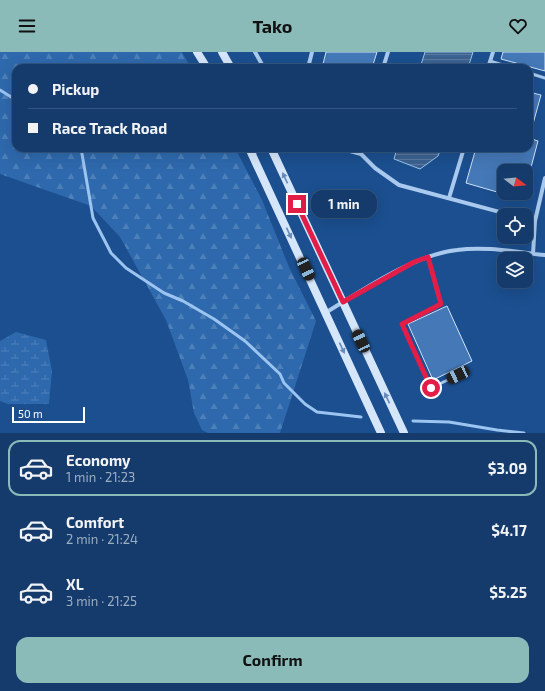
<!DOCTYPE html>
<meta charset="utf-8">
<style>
:root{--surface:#143b6b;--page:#214673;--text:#f1f3f6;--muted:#9dadc1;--line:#33557e;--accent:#8bbbb9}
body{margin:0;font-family:"Exo 2",sans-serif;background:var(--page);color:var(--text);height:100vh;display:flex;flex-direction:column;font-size:15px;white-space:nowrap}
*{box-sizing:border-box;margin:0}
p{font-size:13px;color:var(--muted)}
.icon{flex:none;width:22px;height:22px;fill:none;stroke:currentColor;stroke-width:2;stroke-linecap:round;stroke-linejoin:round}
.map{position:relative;height:381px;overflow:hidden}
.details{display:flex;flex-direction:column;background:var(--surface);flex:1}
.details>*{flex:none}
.top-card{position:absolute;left:12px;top:12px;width:521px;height:88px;border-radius:12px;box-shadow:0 4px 16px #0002,0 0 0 1px var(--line);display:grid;align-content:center;height:88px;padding:0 16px;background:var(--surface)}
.needle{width:26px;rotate:106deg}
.controls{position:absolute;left:497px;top:112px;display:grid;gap:8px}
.controls a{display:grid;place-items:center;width:36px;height:36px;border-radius:8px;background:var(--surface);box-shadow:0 4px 16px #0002,0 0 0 1px var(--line);font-size:20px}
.scale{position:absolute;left:12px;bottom:10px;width:73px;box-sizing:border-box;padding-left:4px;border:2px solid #fff;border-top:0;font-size:11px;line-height:14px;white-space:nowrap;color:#fff;-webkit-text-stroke:3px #1b4f8f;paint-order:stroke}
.end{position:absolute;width:18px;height:18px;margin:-9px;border:5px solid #e11d48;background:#fff;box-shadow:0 0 0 2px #fff}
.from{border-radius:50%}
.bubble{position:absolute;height:28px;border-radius:12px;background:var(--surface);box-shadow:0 4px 16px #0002,0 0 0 1px var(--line);font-size:13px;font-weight:700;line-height:28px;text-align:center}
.car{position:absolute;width:12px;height:24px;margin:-12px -6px;border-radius:5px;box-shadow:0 0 3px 1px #0007;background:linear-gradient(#222 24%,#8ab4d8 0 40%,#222 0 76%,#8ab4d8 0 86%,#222 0)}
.top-card b{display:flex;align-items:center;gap:14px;height:38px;font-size:15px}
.top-card b+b{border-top:1px solid var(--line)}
.top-card i{width:10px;height:10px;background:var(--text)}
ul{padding:7px 0 0;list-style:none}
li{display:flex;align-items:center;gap:12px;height:56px;margin:0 8px 6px;padding:0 8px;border:2px solid transparent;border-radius:12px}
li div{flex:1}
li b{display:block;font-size:15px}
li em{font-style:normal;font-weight:700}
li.active{border-color:var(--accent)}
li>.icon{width:36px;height:36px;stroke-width:1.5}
.primary-button{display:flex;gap:8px;margin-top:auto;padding:8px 16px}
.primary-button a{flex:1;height:46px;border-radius:12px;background:var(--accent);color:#111;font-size:16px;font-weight:700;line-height:46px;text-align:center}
header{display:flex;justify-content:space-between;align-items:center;height:52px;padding:0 16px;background:var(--accent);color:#111;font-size:18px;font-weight:700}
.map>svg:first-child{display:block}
.forest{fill:url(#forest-firs)}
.wetland{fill:url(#wetland-marsh)}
.water{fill:url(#water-rules);stroke:#9cc4f0}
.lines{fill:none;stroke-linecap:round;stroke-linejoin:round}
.stream{stroke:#9cc4f0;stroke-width:3}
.building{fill:#4478b7;stroke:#cfe3fa}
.service{stroke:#a9c9ee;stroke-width:3}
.minor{stroke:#a9c9ee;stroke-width:4}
.secondary{stroke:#d6e6fa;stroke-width:8}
.oneway{fill:#668bba}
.route{stroke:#e11d48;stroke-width:5}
</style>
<header><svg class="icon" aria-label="menu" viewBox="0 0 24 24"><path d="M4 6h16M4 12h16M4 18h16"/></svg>Tako<svg class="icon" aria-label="heart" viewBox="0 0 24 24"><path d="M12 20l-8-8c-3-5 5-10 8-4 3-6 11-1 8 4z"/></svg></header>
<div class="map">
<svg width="545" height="381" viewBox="0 0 545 381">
<defs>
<pattern id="forest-firs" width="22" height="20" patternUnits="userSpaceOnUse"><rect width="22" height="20" fill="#2e69ad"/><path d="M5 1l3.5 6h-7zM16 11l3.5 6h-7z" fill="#4d80b9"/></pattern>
<pattern id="wetland-marsh" width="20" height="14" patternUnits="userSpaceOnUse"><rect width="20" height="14" fill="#2e69ad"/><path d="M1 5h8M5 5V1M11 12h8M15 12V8" fill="none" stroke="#4d80b9"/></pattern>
<pattern id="water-rules" width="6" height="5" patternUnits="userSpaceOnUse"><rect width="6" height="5" fill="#3c6290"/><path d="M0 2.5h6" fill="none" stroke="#597aa1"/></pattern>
</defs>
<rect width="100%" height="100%" fill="#1b4f8f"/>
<path class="forest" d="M0,0H182L191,16H16V96H235L262,148L289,215L316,269L280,381H208L202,378L194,361L188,328L166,268L120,185L91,154L0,122Z"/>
<path class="wetland" d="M16,280L46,288L52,319L49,352H8L0,349V289Z"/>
<path class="water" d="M425,0H473L468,16H420Z
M397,96H441L438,104L420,117L394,107Z"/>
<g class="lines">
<path class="stream" d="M0,38L16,48
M81,96L93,166L111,201L126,216L164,241L183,249L214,267L245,289L280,322L284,331L305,352L317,360L361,365
M413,369L449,370L497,378L524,381"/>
</g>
<path class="building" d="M326,0H377L372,16H322Z
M503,0H545V19L501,7Z
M529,40L541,43L531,79H529Z
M529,86L538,89L530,119H504V142L466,131L476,96H529Z
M447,254L472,309L433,328L408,272Z"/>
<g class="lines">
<path class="service" d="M490,9L512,16
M529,21L545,26
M428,205L441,252L402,272L431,336L458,323"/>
<path class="minor" d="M255,0L264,16
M308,16L312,0
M383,16L388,0
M488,16L493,0
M339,96L361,102L362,96
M252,102L261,96
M361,102L375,116L399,133L511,163
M449,146L464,96
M526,167L535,169
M533,202L535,169L545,126
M325,261C363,238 413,203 457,198C486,194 516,200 545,203"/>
<path class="secondary" d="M197,0L207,16
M222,0L231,16
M249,96L381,381
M271,96L404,381"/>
</g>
<defs><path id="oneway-solid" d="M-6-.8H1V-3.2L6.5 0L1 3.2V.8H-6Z"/></defs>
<g class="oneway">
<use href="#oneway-solid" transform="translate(285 126) rotate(-115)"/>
<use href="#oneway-solid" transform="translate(289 181) rotate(65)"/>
<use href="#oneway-solid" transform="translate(342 296) rotate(65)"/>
<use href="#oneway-solid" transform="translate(387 346) rotate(-115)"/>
</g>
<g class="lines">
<path class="route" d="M297,152L343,250L414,210L428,205L441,252L402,272L431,336"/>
</g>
</svg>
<div class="controls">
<a><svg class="needle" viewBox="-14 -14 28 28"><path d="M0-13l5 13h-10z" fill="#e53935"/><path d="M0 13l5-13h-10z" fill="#9dadc1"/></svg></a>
<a><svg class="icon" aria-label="locate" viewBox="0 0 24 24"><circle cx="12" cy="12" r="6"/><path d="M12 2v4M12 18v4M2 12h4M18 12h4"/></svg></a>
<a><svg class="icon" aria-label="layers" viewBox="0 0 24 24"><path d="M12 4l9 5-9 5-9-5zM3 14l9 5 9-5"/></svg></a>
</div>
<div class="scale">50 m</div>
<i class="end from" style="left:431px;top:336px"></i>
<i class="end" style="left:297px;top:152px"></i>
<div class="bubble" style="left:311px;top:138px;width:66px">1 min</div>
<i class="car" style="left:306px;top:217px;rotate:155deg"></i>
<i class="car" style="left:361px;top:289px;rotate:335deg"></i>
<i class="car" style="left:458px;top:323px;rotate:245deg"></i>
<div class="top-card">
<b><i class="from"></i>Pickup</b>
<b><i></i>Race Track Road</b>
</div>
</div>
<section class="details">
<ul>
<li class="active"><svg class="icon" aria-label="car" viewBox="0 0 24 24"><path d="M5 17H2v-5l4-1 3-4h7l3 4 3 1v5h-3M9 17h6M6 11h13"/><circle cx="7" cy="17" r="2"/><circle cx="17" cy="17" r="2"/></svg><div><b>Economy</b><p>1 min · 21:23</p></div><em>$3.09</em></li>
<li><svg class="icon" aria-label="car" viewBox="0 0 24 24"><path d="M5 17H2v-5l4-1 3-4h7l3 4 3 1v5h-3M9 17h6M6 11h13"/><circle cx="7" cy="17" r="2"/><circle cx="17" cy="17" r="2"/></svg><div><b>Comfort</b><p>2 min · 21:24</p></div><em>$4.17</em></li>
<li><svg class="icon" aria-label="car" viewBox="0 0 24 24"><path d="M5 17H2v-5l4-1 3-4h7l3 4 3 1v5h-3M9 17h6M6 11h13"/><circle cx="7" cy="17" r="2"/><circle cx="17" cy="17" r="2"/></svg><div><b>XL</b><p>3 min · 21:25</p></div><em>$5.25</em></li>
</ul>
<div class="primary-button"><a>Confirm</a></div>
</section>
